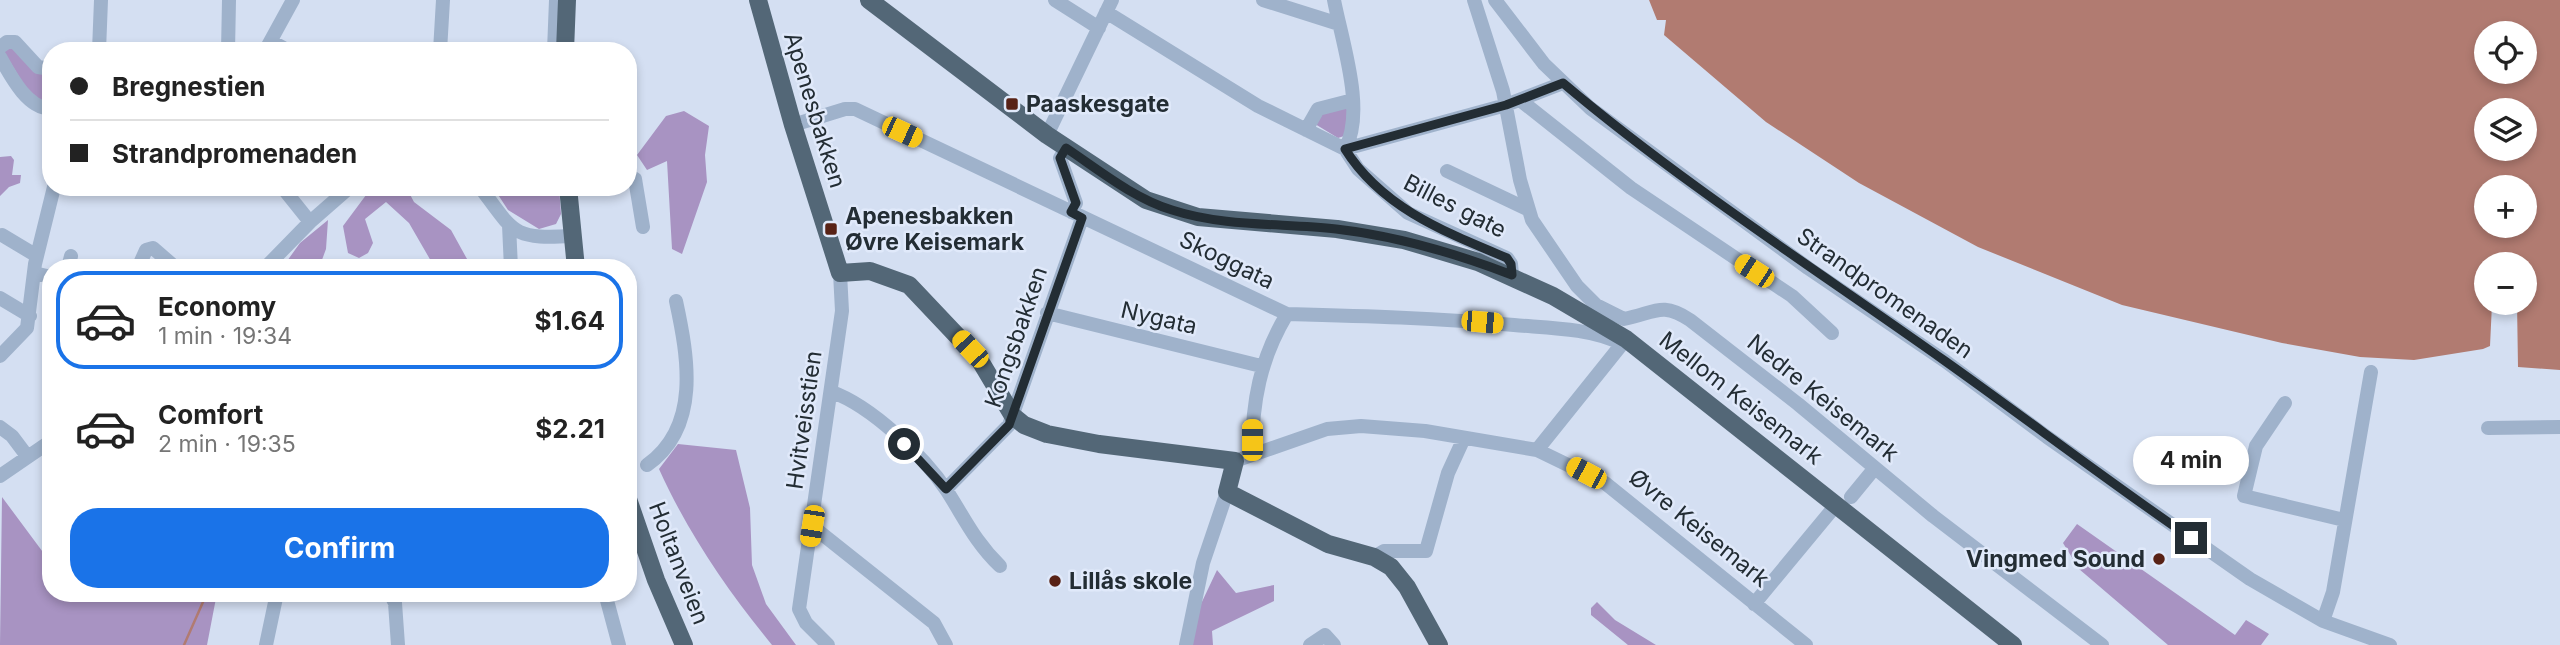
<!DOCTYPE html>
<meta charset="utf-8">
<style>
:root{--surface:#fff;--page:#f2f2f2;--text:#222;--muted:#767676;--line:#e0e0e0;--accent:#1a73e8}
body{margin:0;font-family:Inter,sans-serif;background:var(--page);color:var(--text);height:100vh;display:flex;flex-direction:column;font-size:26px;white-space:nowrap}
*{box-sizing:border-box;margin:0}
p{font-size:23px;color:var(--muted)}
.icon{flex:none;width:38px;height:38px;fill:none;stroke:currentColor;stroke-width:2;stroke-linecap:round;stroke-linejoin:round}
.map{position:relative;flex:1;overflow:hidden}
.side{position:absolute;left:42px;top:259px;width:595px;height:343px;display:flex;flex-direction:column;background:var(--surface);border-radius:28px;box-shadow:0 4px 10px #0003}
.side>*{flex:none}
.banner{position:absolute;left:42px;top:42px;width:595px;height:154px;border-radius:28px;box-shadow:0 4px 10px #0003;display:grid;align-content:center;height:154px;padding:0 28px;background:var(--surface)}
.fabs{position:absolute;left:2474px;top:21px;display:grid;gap:14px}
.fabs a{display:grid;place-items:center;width:63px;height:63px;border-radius:50%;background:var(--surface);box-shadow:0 4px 10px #0003;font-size:35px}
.end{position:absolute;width:32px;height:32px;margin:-16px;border:9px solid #232d34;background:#fff;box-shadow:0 0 0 4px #fff}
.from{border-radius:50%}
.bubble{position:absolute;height:49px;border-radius:24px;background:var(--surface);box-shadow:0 4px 10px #0003;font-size:23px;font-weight:700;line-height:49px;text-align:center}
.car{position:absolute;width:21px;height:42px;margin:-21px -10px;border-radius:9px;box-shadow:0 0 5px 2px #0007;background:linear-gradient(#f5c518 24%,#345 0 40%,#f5c518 0 76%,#345 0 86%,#f5c518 0)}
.banner b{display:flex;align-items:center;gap:24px;height:66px;font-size:26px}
.banner b+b{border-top:2px solid var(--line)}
.banner i{width:18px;height:18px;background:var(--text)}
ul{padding:12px 0 0;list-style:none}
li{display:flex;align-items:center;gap:21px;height:98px;margin:0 14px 10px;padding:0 14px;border:4px solid transparent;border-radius:28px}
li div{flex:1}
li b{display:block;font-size:26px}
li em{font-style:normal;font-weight:700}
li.active{border-color:var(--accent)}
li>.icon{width:63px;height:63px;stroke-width:1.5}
.button{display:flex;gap:14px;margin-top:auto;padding:14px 28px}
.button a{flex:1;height:80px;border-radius:28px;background:var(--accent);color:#fff;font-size:28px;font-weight:700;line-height:80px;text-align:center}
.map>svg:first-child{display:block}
.green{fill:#a893c2}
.water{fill:#b17b71;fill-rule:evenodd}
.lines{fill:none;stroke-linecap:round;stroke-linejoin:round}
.stream{stroke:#b17b71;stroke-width:2.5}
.minor{stroke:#9fb2cb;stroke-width:14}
.major{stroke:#536777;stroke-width:18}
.route{stroke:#232d34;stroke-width:9}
.poi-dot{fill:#582216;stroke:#e0e9fa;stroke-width:2.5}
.labels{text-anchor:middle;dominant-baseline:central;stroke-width:5;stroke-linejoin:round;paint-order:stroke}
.poi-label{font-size:23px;font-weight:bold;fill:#232d34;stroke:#e0e9fa;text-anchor:start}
.street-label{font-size:23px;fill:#232d34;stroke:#e0e9fa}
</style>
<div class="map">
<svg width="2560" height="645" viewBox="0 0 2560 645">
<rect width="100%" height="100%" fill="#d4dff2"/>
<path class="green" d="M9,45L51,72V103L31,97L3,50Z
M1346,108L1349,113L1344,136L1338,138L1315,124L1318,113Z
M684,111L709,126L705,155L707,182L682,254L672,249L667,161L647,170L637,155L666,116Z
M11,156L14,160L12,175H21L20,183L9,187L0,196V157Z
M372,187H406L414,202L451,230L472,268H435L409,223L386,202L365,219L373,243L368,253L359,258L348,253L343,226Z
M493,187H559L561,214L556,224L539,229L508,210Z
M328,220L326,249L319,268H282L300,243Z
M678,444L736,450L750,508L752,565L766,604L796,645H772C727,590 688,533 659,469Z
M2,497L51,563V593H217L207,645H0Z
M2077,524L2235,635L2246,620L2269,634L2261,645H2168L2079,569L2063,543Z
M1217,570L1236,593L1274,585V601L1212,631L1213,645H1192L1200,606Z
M1597,602L1615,620L1656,645H1628L1591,615V608Z"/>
<path class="water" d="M1649,0H2560V370L2518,367L2517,303L2492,304L2490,346L2483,349L2414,360L2360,357L2282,343L2122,305L1978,247L1859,183L1766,122L1664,35L1666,20H1657ZM2487,33H2525V72H2487ZM2487,110H2525V149H2487ZM2487,187H2525V226H2487ZM2487,264H2525V303H2487Z"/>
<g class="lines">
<path class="stream" d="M184,645L207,593"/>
<path class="minor" d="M1055,0L1099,28
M1263,0L1339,24
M1334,0C1342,42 1366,111 1345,149
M1474,0L1503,91L1520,180L1532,220L1577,286L1596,305L1624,319C1655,313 1661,301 1690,320L1798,404L1933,516L2102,645
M1495,0L1544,64L1590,108L1808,268L1945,361L2047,437L2250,579L2323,621L2390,645
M1106,12L1258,106L1345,149L1358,169L1408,213L1507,258L1511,264L1512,275
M271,41L289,51
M0,47L7,42H15L38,67L51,69
M99,51L101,0
M228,51L229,0
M265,51L293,0
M440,51L443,0
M554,51L556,0
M0,57C10,75 28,110 51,108
M1520,100L1631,188L1792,296L1832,333
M793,125L845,109H855L1287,314
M1306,130L1318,109L1353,100
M1047,135L1112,0
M1066,148L1060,158L1076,203L1071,212
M1345,149L1506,105L1563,83
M1447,171L1529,210
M628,176L635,179L643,227
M282,187L310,222
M480,187C515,234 512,239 572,236
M509,225L511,268
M2,235L37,256
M68,268L71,256
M138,268L146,250L153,248L176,268
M265,268L310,222L350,187
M34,273L51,277
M0,298L30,316
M1047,313L1261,366
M0,356L27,328L35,264L54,187
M832,392C871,406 924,456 947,491C965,519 975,542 1000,566
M2285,403L2256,446L2244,496L2344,520
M0,427L12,436L27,456
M2488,428L2560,427
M1537,450L1622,344
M1252,454C1252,402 1260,359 1287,314C1364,316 1438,318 1514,325C1549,328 1589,328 1620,343
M1235,461L1327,429L1361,426L1425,431L1537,450L1605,483L1806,645
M647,465C701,427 688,357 676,301
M0,476L51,441
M946,489L1009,425L1082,218
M1851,497L1874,469
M812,526L934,623L946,645
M1374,557L1384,551H1426L1448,473L1464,438
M390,593L395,603L398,645
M605,593L619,645
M1754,604L1836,505
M2323,621L2333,592L2371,372
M266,645L277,593
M828,645L806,623L799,609L842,311L840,273
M1186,645L1203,563L1227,492
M1310,645L1325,635L1334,645"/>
<path class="major" d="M758,0L793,125L840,273L870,271L909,285L979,359L1013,416L1024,425L1047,434L1099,444L1235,461L1227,492L1328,544L1374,557L1391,567L1407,587L1439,645
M869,0L1047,135L1146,200L1198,217L1337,229L1404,240L1478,262L1553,296L1626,339L2013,645
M565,51L567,0
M568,187L576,268
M628,499L656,580L684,645"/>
</g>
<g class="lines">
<path class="route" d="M904,444L946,489L1009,425L1082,218L1071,212L1076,203L1060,158L1066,148C1099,170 1133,198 1172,210C1224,227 1282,223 1336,229C1397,236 1455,253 1512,275L1511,264L1507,258C1445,232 1382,208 1345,149L1506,105L1563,83C1684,185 1817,270 1945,361C2028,420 2108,481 2191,538"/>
</g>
<g class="poi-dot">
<rect x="1005" y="97" width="14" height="14" rx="3.5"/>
<rect x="824" y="222" width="14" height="14" rx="3.5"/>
<circle cx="2159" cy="559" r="7"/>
<circle cx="1055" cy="581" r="7"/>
</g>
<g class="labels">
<g class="poi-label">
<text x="1026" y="104">Paaskesgate</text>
<text x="845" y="216">Apenesbakken<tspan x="845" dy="26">Øvre Keisemark</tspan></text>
<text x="2145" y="559" text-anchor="end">Vingmed Sound</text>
<text x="1069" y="581">Lillås skole</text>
</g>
<g class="street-label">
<text transform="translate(815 110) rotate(73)">Apenesbakken</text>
<text transform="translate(1455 206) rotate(27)">Billes gate</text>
<text transform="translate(1227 260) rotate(26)">Skoggata</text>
<text transform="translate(1885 293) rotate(35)">Strandpromenaden</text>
<text transform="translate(1159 318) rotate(13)">Nygata</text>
<text transform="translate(1016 337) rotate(-71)">Kongsbakken</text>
<text transform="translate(1741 398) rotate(38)">Mellom Keisemark</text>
<text transform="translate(1823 398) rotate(39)">Nedre Keisemark</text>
<text transform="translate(804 420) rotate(-82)">Hvitveisstien</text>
<text transform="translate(1699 528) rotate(39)">Øvre Keisemark</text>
<text transform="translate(679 563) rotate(69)">Holtanveien</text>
</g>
</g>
</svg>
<div class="fabs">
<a><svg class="icon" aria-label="locate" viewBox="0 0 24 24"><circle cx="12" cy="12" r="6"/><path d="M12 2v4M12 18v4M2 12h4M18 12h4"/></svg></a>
<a><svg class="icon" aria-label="layers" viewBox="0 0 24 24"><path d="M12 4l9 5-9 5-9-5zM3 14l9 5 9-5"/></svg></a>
<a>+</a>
<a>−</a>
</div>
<i class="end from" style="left:904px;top:444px"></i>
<i class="end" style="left:2191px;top:538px"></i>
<div class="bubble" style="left:2133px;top:436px;width:116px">4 min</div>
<i class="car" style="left:902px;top:132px;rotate:115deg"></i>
<i class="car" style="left:1754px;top:271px;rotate:303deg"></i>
<i class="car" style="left:1482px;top:322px;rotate:95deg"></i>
<i class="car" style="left:970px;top:349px;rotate:317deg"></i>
<i class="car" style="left:1252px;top:440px;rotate:0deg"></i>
<i class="car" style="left:1586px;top:473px;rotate:298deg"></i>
<i class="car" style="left:812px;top:526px;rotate:189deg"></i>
<div class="banner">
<b><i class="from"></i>Bregnestien</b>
<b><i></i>Strandpromenaden</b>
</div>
<section class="side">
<ul>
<li class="active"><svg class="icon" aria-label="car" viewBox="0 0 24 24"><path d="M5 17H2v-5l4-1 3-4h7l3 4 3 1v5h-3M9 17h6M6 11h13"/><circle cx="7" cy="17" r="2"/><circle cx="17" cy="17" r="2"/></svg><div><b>Economy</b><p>1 min · 19:34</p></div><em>$1.64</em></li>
<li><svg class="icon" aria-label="car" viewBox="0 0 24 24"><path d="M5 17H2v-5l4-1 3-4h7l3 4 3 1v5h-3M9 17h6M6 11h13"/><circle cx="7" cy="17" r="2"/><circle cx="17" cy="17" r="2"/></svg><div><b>Comfort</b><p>2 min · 19:35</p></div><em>$2.21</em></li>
</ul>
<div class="button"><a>Confirm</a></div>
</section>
</div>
